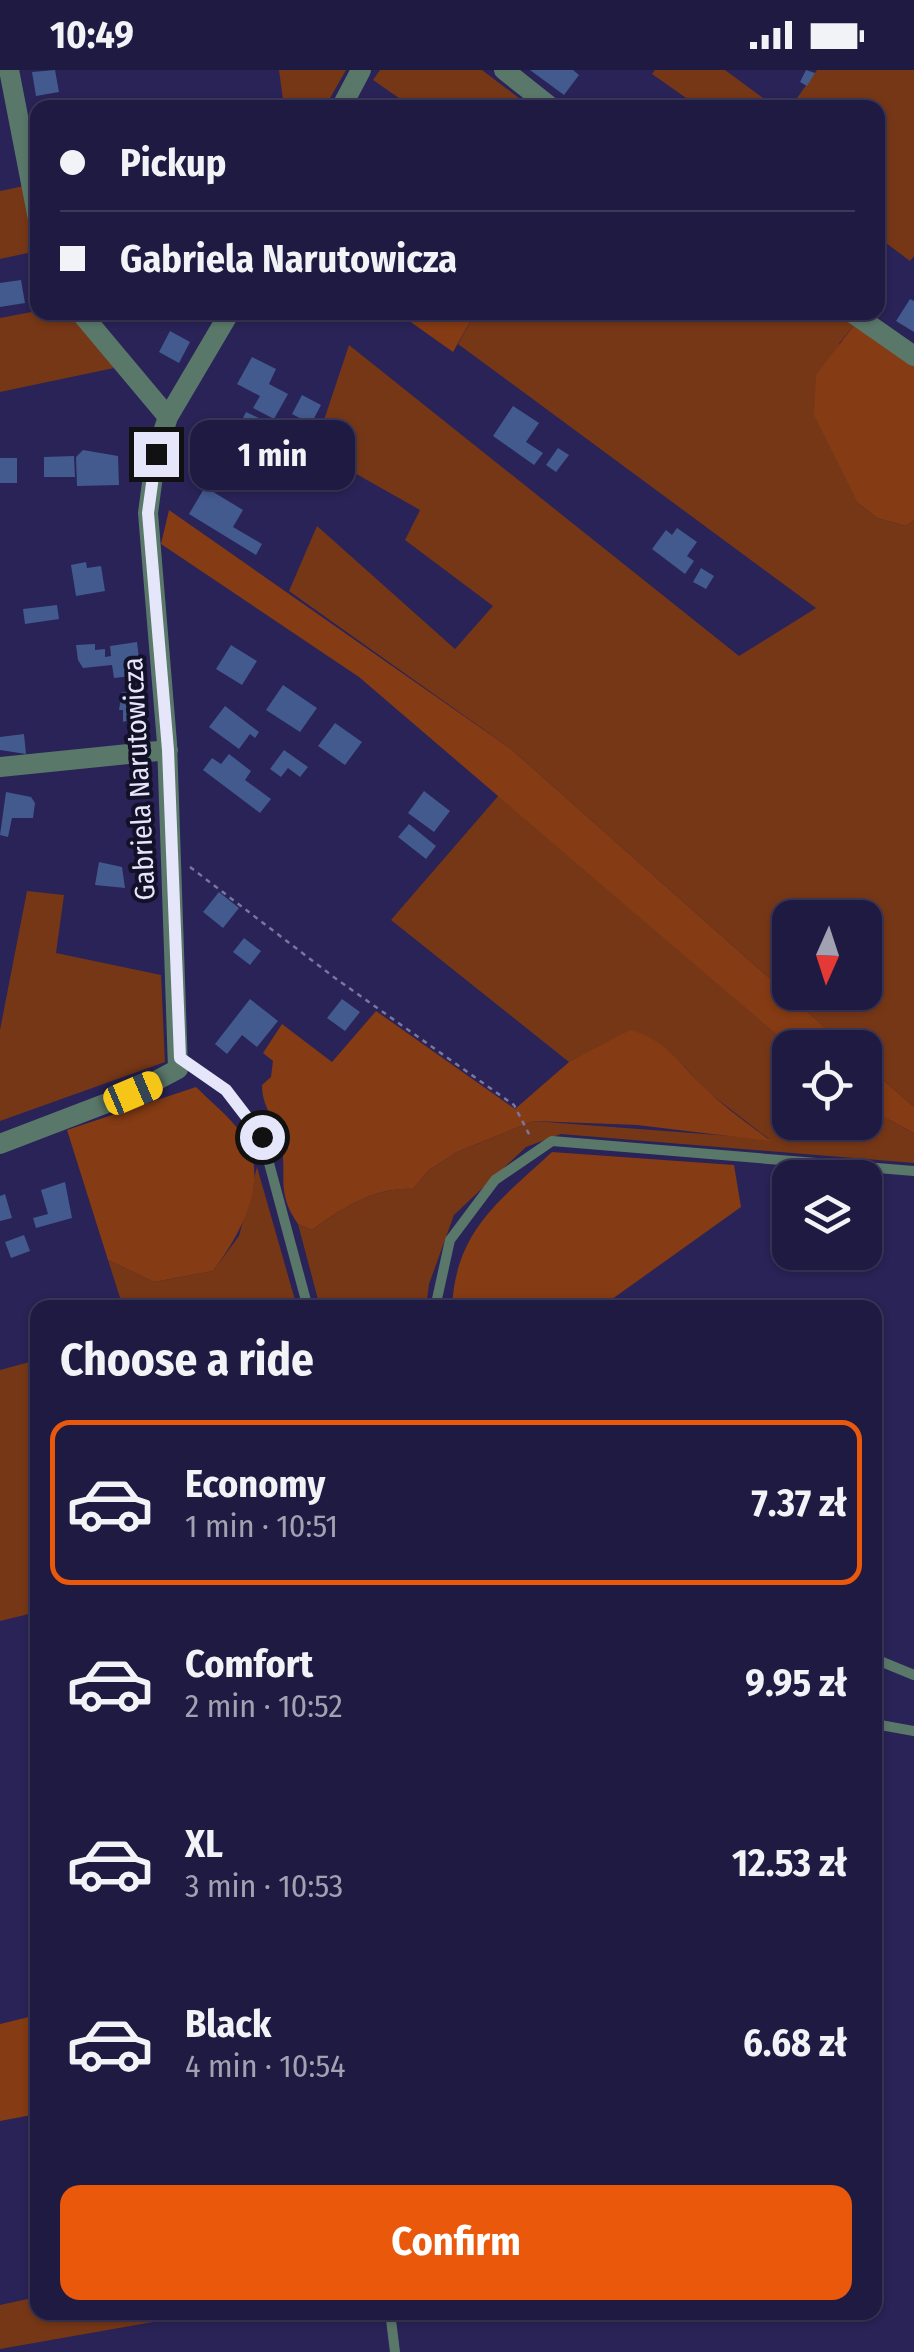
<!DOCTYPE html>
<meta charset="utf-8">
<style>
:root{--surface:#1f1a41;--page:#2c274c;--text:#f1f3f6;--muted:#a1a1b1;--line:#3c385a;--accent:#ea580c}
body{margin:0;font-family:"Fira Sans Condensed",sans-serif;background:var(--page);color:var(--text);height:100vh;display:flex;flex-direction:column;font-size:38px;white-space:nowrap}
*{box-sizing:border-box;margin:0}
p{font-size:32px;color:var(--muted)}
.icon{flex:none;width:55px;height:55px;fill:none;stroke:currentColor;stroke-width:2;stroke-linecap:round;stroke-linejoin:round}
.map{position:relative;flex:1;overflow:hidden}
.panel{position:absolute;left:30px;top:1230px;width:852px;height:1020px;display:flex;flex-direction:column;background:var(--surface);border-radius:20px;box-shadow:0 2px 8px #0004,0 0 0 2px var(--line)}
.panel>*{flex:none}
.top-card{position:absolute;left:30px;top:30px;width:855px;height:220px;border-radius:20px;box-shadow:0 2px 8px #0004,0 0 0 2px var(--line);display:grid;align-content:center;height:220px;padding:0 30px;background:var(--surface)}
.needle{width:65px;rotate:183deg}
.fabs{position:absolute;left:772px;top:830px;display:grid;gap:20px}
.fabs a{display:grid;place-items:center;width:110px;height:110px;border-radius:20px;background:var(--surface);box-shadow:0 2px 8px #0004,0 0 0 2px var(--line);font-size:50px}
.end{position:absolute;width:45px;height:45px;margin:-22px;border:12px solid #e5e6fa;background:#111;box-shadow:0 0 0 5px #111}
.from{border-radius:50%}
.bubble{position:absolute;height:70px;border-radius:20px;background:var(--surface);box-shadow:0 2px 8px #0004,0 0 0 2px var(--line);font-size:32px;font-weight:700;line-height:70px;text-align:center}
.car{position:absolute;width:30px;height:60px;margin:-30px -15px;border-radius:12px;box-shadow:0 0 8px 2px #0007;background:linear-gradient(#f5c518 24%,#345 0 40%,#f5c518 0 76%,#345 0 86%,#f5c518 0)}
.top-card b{display:flex;align-items:center;gap:35px;height:95px;font-size:38px}
.top-card b+b{border-top:2px solid var(--line)}
.top-card i{width:25px;height:25px;background:var(--text)}
ul{padding:0;list-style:none}
li{display:flex;align-items:center;gap:30px;height:165px;margin:0 20px 15px;padding:0 10px;border:5px solid transparent;border-radius:20px}
li div{flex:1}
li b{display:block;font-size:38px}
li em{font-style:normal;font-weight:700}
li.selected{border-color:var(--accent)}
li>.icon{width:90px;height:90px;stroke-width:1.5}
h2{padding:0 30px;font-size:45px;line-height:120px}
.action{display:flex;gap:20px;margin-top:auto;padding:20px 30px}
.action a{flex:1;height:115px;border-radius:20px;background:var(--accent);color:#fff;font-size:40px;font-weight:700;line-height:115px;text-align:center}
.status{display:flex;justify-content:space-between;align-items:center;height:70px;padding:0 50px;background:var(--surface);direction:ltr}
.status svg{height:28px;fill:currentColor}
.map>svg:first-child{display:block}
.green{fill:#763717;fill-rule:evenodd}
.forest{fill:#853b13}
.building{fill:#425a8e}
.lines{fill:none;stroke-linecap:round;stroke-linejoin:round}
.path{stroke:#7a779d;stroke-width:2.5;stroke-dasharray:5 5;stroke-linecap:butt}
.service{stroke:#5a786a;stroke-width:10}
.minor{stroke:#5a786a;stroke-width:20}
.route{stroke:#e5e6fa;stroke-width:12}
.labels{text-anchor:middle;dominant-baseline:central;stroke-width:8;stroke-linejoin:round;paint-order:stroke}
.street-label{font-size:28px;fill:#e5e6fa;stroke:#131128}
</style>
<div class="status"><b>10:49</b><svg viewBox="0 0 49 12"><path d="M0 12V9h3v3zM5 12V6h3v6zM10 12V3h3v9zM15 12V0h3v12zM26 1h20v11H26zM47 4h2v5h-2z"/></svg></div>
<div class="map">
<svg width="914" height="2282" viewBox="0 0 914 2282">
<rect width="100%" height="100%" fill="#292357"/>
<path class="green" d="M279,0H346L325,37L284,38Z
M380,0H482L531,37H412L373,10Z
M655,0H725L775,37H699L652,4Z
M817,0H914V186L910,191L878,167V38H790Z
M24,116L37,181L0,189V121Z
M37,241L73,243L114,298L0,322V248Z
M836,242L855,254L839,274L858,433L877,448L906,456L914,450V1037L865,994V978L847,977L511,679L289,521L317,456L455,579L493,536L405,470L420,440L314,380L349,275L739,586L816,538L458,274L475,243ZM790,848H865V922H790Z
M499,725L791,977L790,1052H865V1037L914,1063V1093L561,1064L526,1077L454,1145L429,1214L426,1237H320L298,1154L312,1160C343,1138 374,1117 413,1119L429,1100L457,1082L533,1051L769,1069L704,1019L684,996L609,973L569,992L391,850Z
M27,821L64,825L56,883L161,905L165,992L0,1051V960Z
M257,1097L297,1237H123L108,1190L154,1212L213,1201L239,1166Z
M37,1290V1542L0,1551V1300Z
M37,2227L38,2242L204,2243L0,2279V2235Z"/>
<path class="forest" d="M398,243H475L453,282Z
M855,254L914,295V450L906,456L877,448L858,433L814,345L816,305Z
M169,440L511,679L847,977H791L359,607L161,474Z
M376,941L515,1039L569,992L630,960C667,969 682,998 709,1022C728,1040 750,1055 771,1071L637,1055L533,1051L457,1082L429,1100L413,1119C374,1117 343,1138 312,1160L298,1154C274,1120 289,1103 280,1068C275,1048 262,1038 262,1015L271,1007L273,991L263,983L282,954L332,992Z
M865,994L914,1037V1063L865,1037Z
M196,1017C211,1032 229,1046 241,1063C273,1106 241,1164 213,1201L154,1212L108,1190L67,1060Z
M552,1082L734,1095L741,1137L601,1237H452C456,1160 499,1131 552,1082Z
M37,1945V2044L0,2051V1954Z"/>
<path class="building" d="M55,0L59,22L36,26L32,2Z
M530,0H573L579,5L564,25Z
M806,0L815,3L807,16L800,12Z
M21,210L25,233L0,237V213Z
M910,229L914,231V262L896,251Z
M170,261L190,272L179,293L159,282Z
M252,287L276,299L269,314L288,324L274,349L253,338L260,326L237,314Z
M302,325L321,335L311,354L292,344Z
M513,336L539,353L526,372L543,383L534,395L493,366Z
M246,342L278,357L268,377L307,396L295,421L224,386Z
M558,378L569,385L556,402L546,395Z
M83,380L118,386L119,415L77,416L76,387Z
M74,386L75,407H44V387Z
M0,388H17V413H0Z
M205,417L243,440L233,457L262,474L256,485L189,444Z
M677,458L697,472L687,486L694,491L685,504L652,479L666,460L672,465Z
M86,492L87,498L101,496L105,521L76,526L71,495Z
M701,498L714,506L706,519L693,512Z
M57,535L59,549L25,554L23,539Z
M137,572L141,605L114,608L112,595L83,598L78,590L76,575L95,574V580L105,579V587L111,586L110,576Z
M231,575L257,591L242,615L216,599Z
M283,615L317,638L300,662L266,640Z
M143,621L144,645L123,652V640H119L122,622Z
M225,636L259,662L255,668L250,664L239,679L209,657Z
M335,653L362,672L345,695L318,676Z
M24,664L26,684L0,680V667Z
M284,680L308,697L300,707L288,698L281,707L270,699Z
M229,684L251,701L245,710L271,729L260,743L203,700L212,688L221,694Z
M424,721L450,741L434,762L408,743Z
M6,722L31,727L35,733L33,748H12L8,767L0,765Z
M409,754L436,776L426,789L398,767Z
M99,792L122,797L125,818L95,815Z
M219,822L239,838L223,858L203,842Z
M244,868L261,881L250,895L233,882Z
M250,929L278,951L257,977L242,965L227,984L215,974Z
M342,929L360,942L345,961L327,948Z
M65,1112L72,1148L36,1158L33,1148L48,1144L41,1120Z
M5,1124L12,1148L0,1151V1126Z
M24,1165L30,1181L11,1188L5,1172Z"/>
<g class="lines">
<path class="path" d="M190,797L335,908L514,1035L530,1066"/>
<path class="service" d="M180,988L226,1021L262,1067L308,1238
M435,1238L450,1170L495,1110L552,1071L914,1101
M875,1589L914,1605
M875,1654L914,1661
M390,2242L395,2282"/>
<path class="minor" d="M9,0L38,149
M504,0L552,38
M341,38L361,0
M80,242L168,347
M851,242L914,286
M0,697L168,680
M0,1074L133,1023L178,999L167,673L148,443L156,383L168,347L230,242"/>
</g>
<g class="lines">
<path class="route" d="M156,384L148,443L168,680L180,988L226,1020L262,1067"/>
</g>
<g class="labels">
<g class="street-label">
<text transform="translate(139 709) rotate(-93)">Gabriela Narutowicza</text>
</g>
</g>
</svg>
<div class="fabs">
<a><svg class="needle" viewBox="-14 -14 28 28"><path d="M0-13l5 13h-10z" fill="#e53935"/><path d="M0 13l5-13h-10z" fill="#a1a1b1"/></svg></a>
<a><svg class="icon" aria-label="locate" viewBox="0 0 24 24"><circle cx="12" cy="12" r="6"/><path d="M12 2v4M12 18v4M2 12h4M18 12h4"/></svg></a>
<a><svg class="icon" aria-label="layers" viewBox="0 0 24 24"><path d="M12 4l9 5-9 5-9-5zM3 14l9 5 9-5"/></svg></a>
</div>
<i class="end from" style="left:262px;top:1067px"></i>
<i class="end" style="left:156px;top:384px"></i>
<div class="bubble" style="left:190px;top:350px;width:165px">1 min</div>
<i class="car" style="left:133px;top:1023px;rotate:67deg"></i>
<div class="top-card">
<b><i class="from"></i>Pickup</b>
<b><i></i>Gabriela Narutowicza</b>
</div>
<section class="panel">
<h2>Choose a ride</h2>
<ul>
<li class="selected"><svg class="icon" aria-label="car" viewBox="0 0 24 24"><path d="M5 17H2v-5l4-1 3-4h7l3 4 3 1v5h-3M9 17h6M6 11h13"/><circle cx="7" cy="17" r="2"/><circle cx="17" cy="17" r="2"/></svg><div><b>Economy</b><p>1 min · 10:51</p></div><em>7.37 zł</em></li>
<li><svg class="icon" aria-label="car" viewBox="0 0 24 24"><path d="M5 17H2v-5l4-1 3-4h7l3 4 3 1v5h-3M9 17h6M6 11h13"/><circle cx="7" cy="17" r="2"/><circle cx="17" cy="17" r="2"/></svg><div><b>Comfort</b><p>2 min · 10:52</p></div><em>9.95 zł</em></li>
<li><svg class="icon" aria-label="car" viewBox="0 0 24 24"><path d="M5 17H2v-5l4-1 3-4h7l3 4 3 1v5h-3M9 17h6M6 11h13"/><circle cx="7" cy="17" r="2"/><circle cx="17" cy="17" r="2"/></svg><div><b>XL</b><p>3 min · 10:53</p></div><em>12.53 zł</em></li>
<li><svg class="icon" aria-label="car" viewBox="0 0 24 24"><path d="M5 17H2v-5l4-1 3-4h7l3 4 3 1v5h-3M9 17h6M6 11h13"/><circle cx="7" cy="17" r="2"/><circle cx="17" cy="17" r="2"/></svg><div><b>Black</b><p>4 min · 10:54</p></div><em>6.68 zł</em></li>
</ul>
<div class="action"><a>Confirm</a></div>
</section>
</div>
